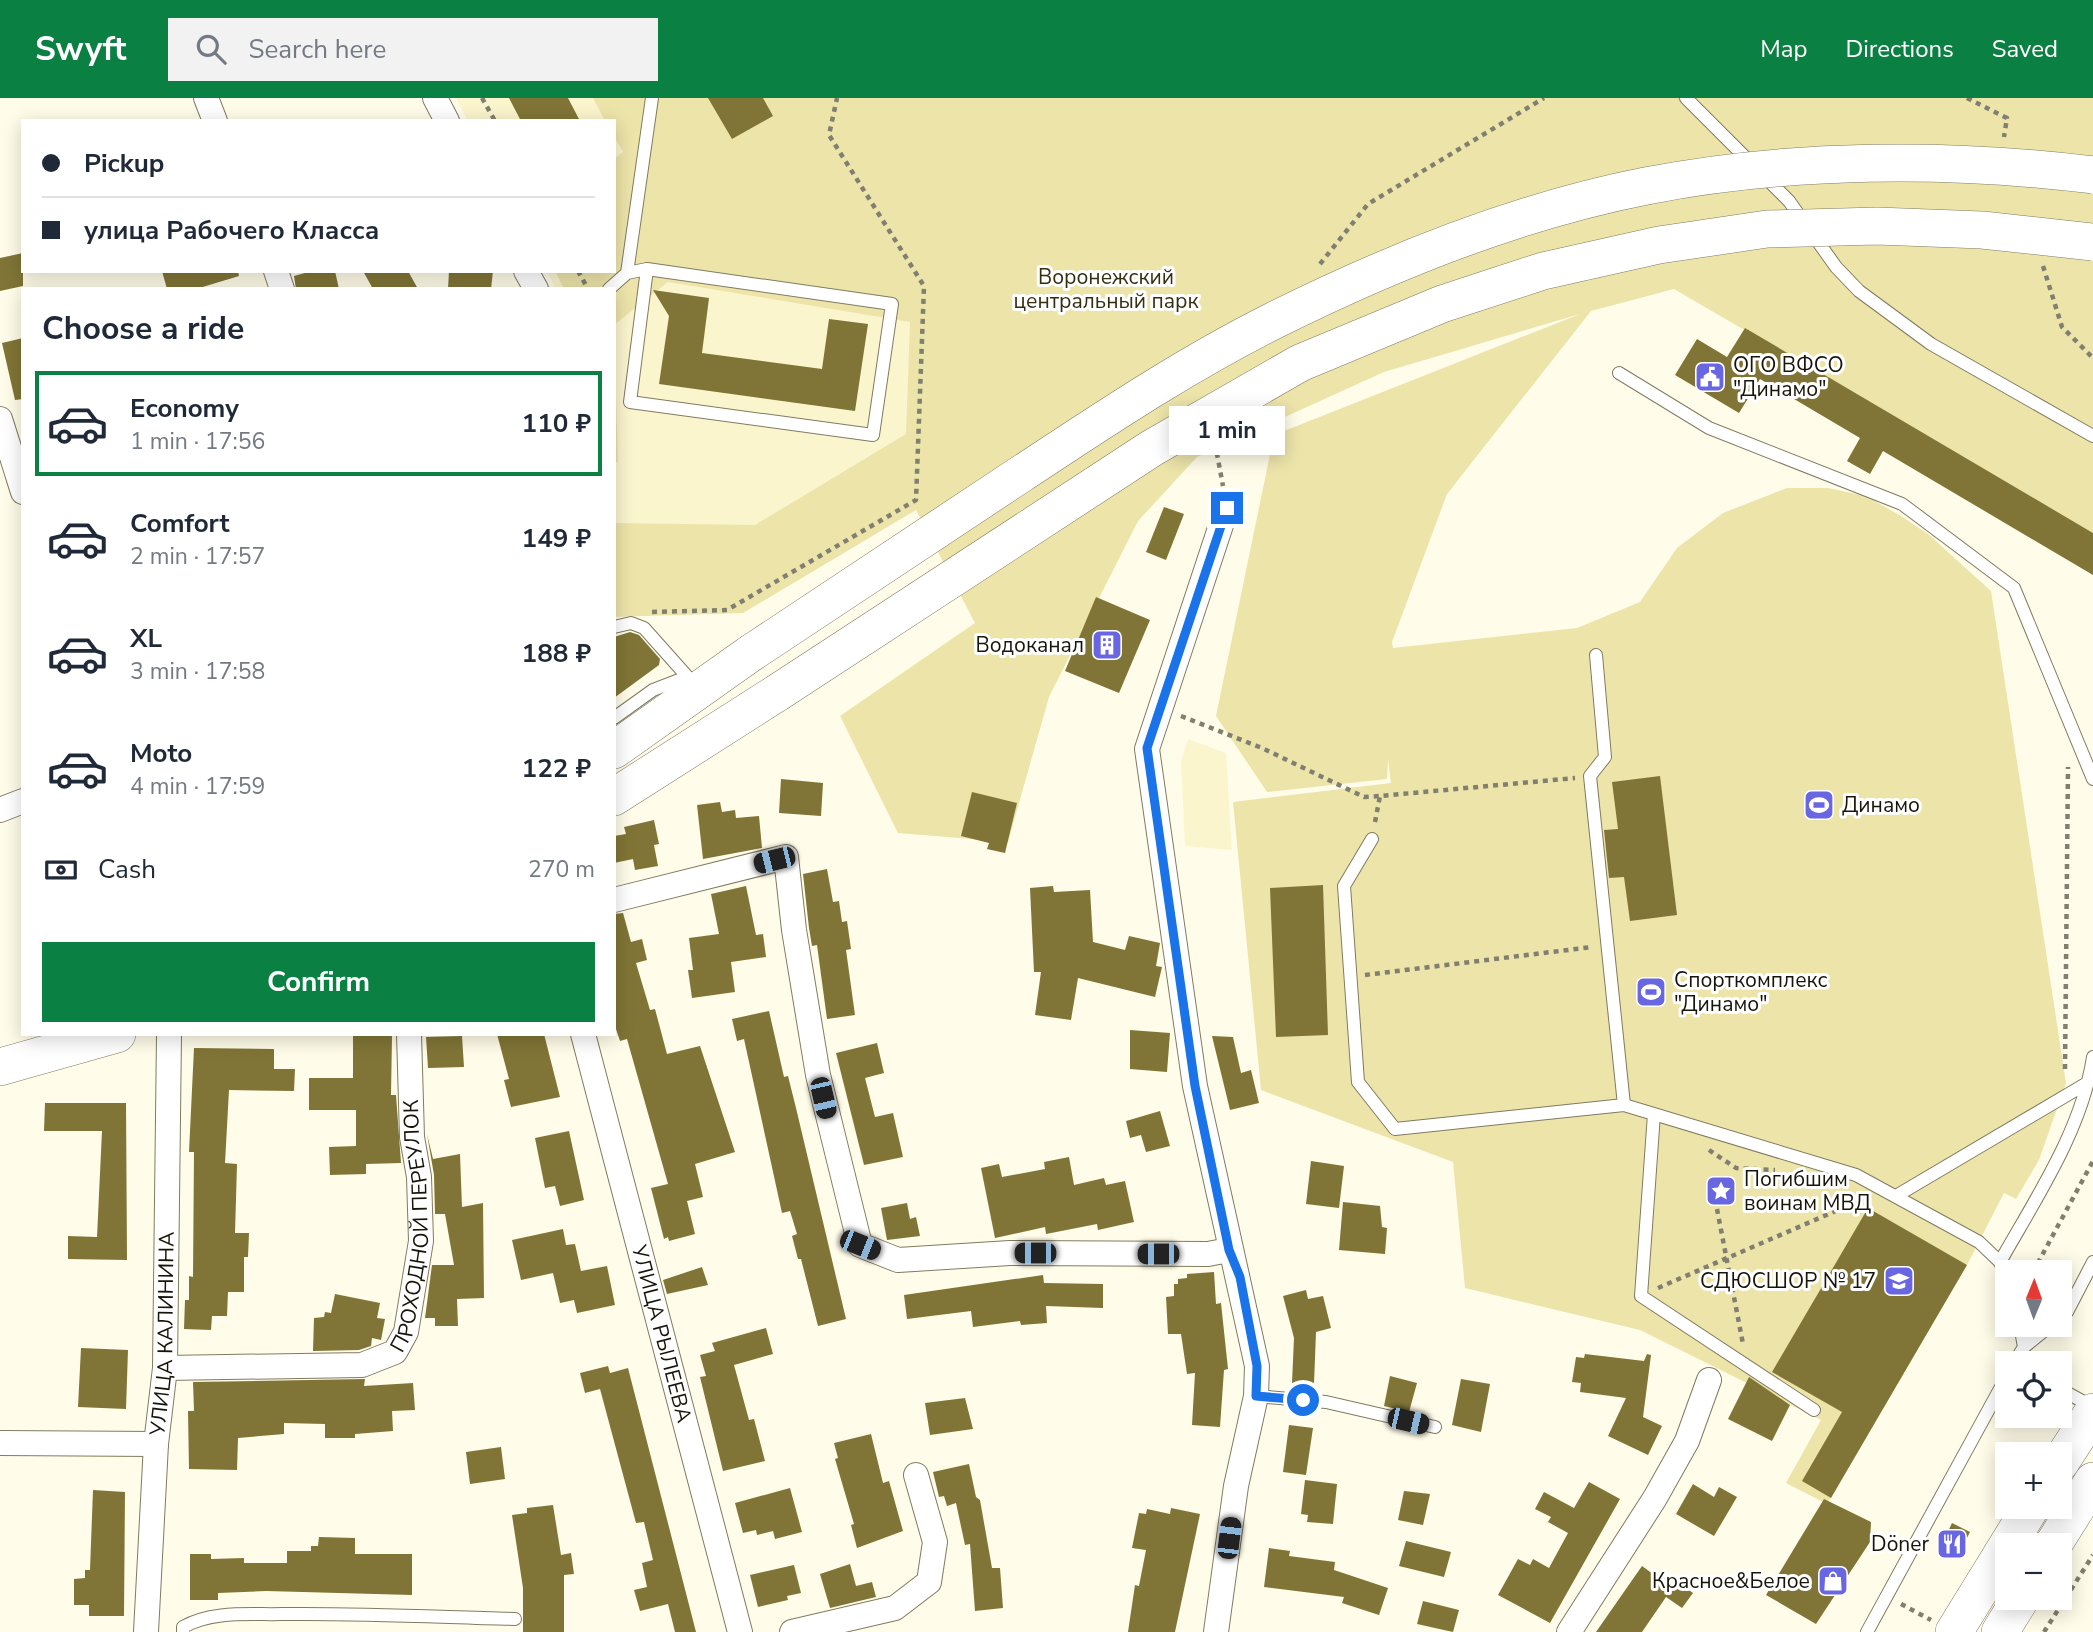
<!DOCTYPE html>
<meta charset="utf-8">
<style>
:root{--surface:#fff;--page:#f2f2f3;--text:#1f2937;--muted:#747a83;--line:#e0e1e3;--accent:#0b8043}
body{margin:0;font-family:"Nunito Sans",sans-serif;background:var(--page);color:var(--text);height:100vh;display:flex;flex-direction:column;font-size:26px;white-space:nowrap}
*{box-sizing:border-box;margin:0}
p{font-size:23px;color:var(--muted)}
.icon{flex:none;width:38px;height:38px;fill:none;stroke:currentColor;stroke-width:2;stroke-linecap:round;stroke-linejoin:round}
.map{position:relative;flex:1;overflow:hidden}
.side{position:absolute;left:21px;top:189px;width:595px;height:749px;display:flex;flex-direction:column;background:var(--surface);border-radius:0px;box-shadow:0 4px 18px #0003}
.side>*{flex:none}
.hud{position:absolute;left:21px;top:21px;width:595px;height:154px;border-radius:0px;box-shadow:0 4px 18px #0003;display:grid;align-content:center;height:154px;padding:0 21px;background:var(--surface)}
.needle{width:46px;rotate:1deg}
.buttons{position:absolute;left:1995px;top:1162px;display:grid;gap:14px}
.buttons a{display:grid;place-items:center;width:77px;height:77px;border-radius:0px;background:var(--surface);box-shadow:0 4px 18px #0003;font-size:35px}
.end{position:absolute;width:32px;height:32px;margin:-16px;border:9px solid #1a73e8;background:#fff;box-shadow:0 0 0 4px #fff}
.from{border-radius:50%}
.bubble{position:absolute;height:49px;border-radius:0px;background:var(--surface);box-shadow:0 4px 18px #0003;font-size:23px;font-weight:700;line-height:49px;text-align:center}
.car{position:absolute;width:21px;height:42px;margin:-21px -10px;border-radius:9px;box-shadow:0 0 5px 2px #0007;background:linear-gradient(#222 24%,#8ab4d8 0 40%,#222 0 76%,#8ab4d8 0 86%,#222 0)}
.hud b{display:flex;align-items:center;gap:24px;height:66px;font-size:26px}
.hud b+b{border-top:2px solid var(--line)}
.hud i{width:18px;height:18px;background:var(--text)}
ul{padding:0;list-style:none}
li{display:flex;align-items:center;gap:21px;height:105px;margin:0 14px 10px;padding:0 7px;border:4px solid transparent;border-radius:0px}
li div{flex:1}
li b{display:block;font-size:26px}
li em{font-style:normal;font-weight:700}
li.on{border-color:var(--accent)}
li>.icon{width:63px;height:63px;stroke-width:1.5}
h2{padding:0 21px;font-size:32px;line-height:84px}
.pay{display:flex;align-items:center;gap:18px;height:77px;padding:0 21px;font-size:26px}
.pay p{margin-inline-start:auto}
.primary-button{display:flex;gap:14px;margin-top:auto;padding:14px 21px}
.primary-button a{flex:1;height:80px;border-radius:0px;background:var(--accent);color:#fff;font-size:28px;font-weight:700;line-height:80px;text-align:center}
header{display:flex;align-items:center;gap:42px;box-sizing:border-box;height:98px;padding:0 35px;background:var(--accent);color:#fff}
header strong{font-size:33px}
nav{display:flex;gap:38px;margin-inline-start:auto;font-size:24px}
.search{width:490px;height:63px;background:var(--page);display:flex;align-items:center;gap:18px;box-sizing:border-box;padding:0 24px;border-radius:0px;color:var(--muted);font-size:26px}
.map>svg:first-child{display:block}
.built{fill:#fbf5ce}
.green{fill:#ede4aa}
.building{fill:#807536}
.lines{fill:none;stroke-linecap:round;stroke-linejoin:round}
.lane-casing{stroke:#807b60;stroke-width:14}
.street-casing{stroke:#807b60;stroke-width:26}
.primary-casing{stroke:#807b60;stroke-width:38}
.path{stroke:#817f70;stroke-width:4.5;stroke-dasharray:5 5;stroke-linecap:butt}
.lane{stroke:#fff;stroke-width:12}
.street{stroke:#fff;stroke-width:24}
.primary{stroke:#fff;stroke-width:37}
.primary-bridge-casing{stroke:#807b60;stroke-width:38;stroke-linecap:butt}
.primary-bridge{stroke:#fff;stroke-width:37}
.route{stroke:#1a73e8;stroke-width:9}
.labels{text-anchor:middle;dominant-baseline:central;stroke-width:6;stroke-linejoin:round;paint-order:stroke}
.park-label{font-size:21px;fill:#342f12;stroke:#fff}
.poi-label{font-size:21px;fill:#17150a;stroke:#fff;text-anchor:start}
.street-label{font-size:21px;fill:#17150a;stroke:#fff}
</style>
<header>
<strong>Swyft</strong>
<div class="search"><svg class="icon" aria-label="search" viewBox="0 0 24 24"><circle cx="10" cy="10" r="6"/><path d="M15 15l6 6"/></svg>Search here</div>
<nav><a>Map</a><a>Directions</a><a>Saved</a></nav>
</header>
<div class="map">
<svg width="2093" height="1534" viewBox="0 0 2093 1534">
<rect width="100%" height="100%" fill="#fffce9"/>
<path class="built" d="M456,0H788L914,205L906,393L614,504V191H556L547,173H614V23H468Z
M1188,641L1226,655L1232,752L1185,748L1181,663Z"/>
<path class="green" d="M593,0H2093V435L1674,191L1591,213L1447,396L1392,544L1393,550L1577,530L1640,504L1677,450L1723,415L1787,390H1828L1866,398L1901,418L1928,436L1991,493L2066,985L2039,1062L2016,1101L2004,1095L1967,1167L1827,1406L1786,1385L1821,1322L1640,1232L1465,1190L1453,1064L1261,992L1233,704L1391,685L1388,662L1387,681L1267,694L1216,618L1274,337L1580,216L1384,274L1197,359L1138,423L1049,599L1008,744L898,735L840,618L975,525L916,412L743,515L614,519V425L755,427L906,336L910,224L668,184L614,227L618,364H614V191H564L555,173H614V61L623,54L614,38V23H605Z"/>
<path class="building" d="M509,0H568L580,23H521Z
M708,0H763L773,18L732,41Z
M23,155V188L0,193V160Z
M162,173H238L239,178L196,191H167Z
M312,173H335L339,191H296L294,178Z
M363,173H408L418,191H373Z
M449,173H493L491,191H448Z
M653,192L709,200L702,255L822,271L829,221L868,226L855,313L659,286L669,218Z
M1745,230L2093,435V477L1883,353L1870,376L1847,363L1860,340L1760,281L1739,315L1675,277L1697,241L1727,259Z
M23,240V301L15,302L2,245Z
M1164,409L1184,416L1166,462L1146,454Z
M1096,499L1150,522L1119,595L1065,573Z
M630,534L639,537L660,561L659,567L614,600V539Z
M1660,678L1677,817L1630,823L1624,779L1609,780L1604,732L1618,731L1612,684Z
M781,681L823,685L821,718L779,715Z
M972,694L1017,705L1005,755L987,751L989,745L961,738Z
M720,704L722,714L735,712L736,720L759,718L762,750L703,761L697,707Z
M654,722L659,746L654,747L658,768L635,772L633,761L614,765V738L626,736L624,729Z
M827,771L833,804L839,803L842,824L847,823L851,851L846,852L855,917L827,921L817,847L812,848L809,830L803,776Z
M1323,787L1328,937L1276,939L1270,790Z
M746,788L756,837L763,836L766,859L731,864L735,894L692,900L688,872H693L689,840L719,836L711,796Z
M1053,788L1054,794L1090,792L1093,844L1125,852L1129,838L1160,845L1156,868L1162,869L1155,899L1078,880L1071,922L1035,917L1041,874H1034L1030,790Z
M623,815L631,844L642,841L647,862L636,865L650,912L655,911L667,956L700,948L735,1054L695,1066L703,1099L687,1103L695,1136L669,1143L668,1139L664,1141L651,1090L668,1086L627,941L620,943L614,925V816Z
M769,913L784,979L788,978L796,1010L846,1221L818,1228L801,1161H798L792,1138L797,1136L790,1113L782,1115L744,941L737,943L732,921Z
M1130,932L1170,935L1167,974L1130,971Z
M497,936H544L560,999L511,1009L504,982L509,981Z
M353,937L392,938L391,997H396L401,1065L366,1066V1076L330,1077L329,1049L356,1048V1012H309V980H353Z
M462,938L464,969L428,970L426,939Z
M1212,938L1233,939L1241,975L1251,972L1259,1005L1230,1012Z
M877,945L884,975L865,980L875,1019L893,1015L903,1059L864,1067L836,955Z
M194,950L274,951V971H295L294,993L229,992L225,1065L237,1066L235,1135H249L248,1159H244V1194H228L227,1218H212L211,1232L184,1231L185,1202H189V1178L193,1179L194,1054H189Z
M45,1005H126L127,1162L68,1161V1138L97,1139L102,1033H44Z
M1160,1013L1170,1048L1146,1054L1141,1037L1130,1040L1126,1023Z
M569,1033L584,1102L560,1108L555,1088L545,1090L535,1040Z
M427,1036L433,1061L460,1056L462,1109L483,1105L484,1200L457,1201L458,1228H435V1220H425L432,1167H454L445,1116H435L434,1077Z
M1069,1059L1074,1087L1104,1080L1106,1087L1125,1083L1134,1124L1098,1132L1097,1126L1046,1136L1045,1129L995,1140L981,1070L999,1066L1002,1079L1045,1071L1044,1064Z
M1311,1063L1344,1068L1339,1110L1306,1106Z
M1343,1104L1380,1108L1382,1129L1387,1130L1385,1156L1339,1152Z
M907,1105L910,1121L916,1119L920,1138L887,1142L881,1110Z
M1868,1110L1967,1167L1831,1400L1802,1383L1842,1314L1772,1274Z
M563,1131L566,1147L575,1146L581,1173L607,1168L615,1207L577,1215L574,1202L560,1205L553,1175L521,1182L512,1142Z
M702,1169L708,1187L667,1196L663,1182Z
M1214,1174L1216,1206L1221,1205L1228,1271L1224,1272L1220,1329L1192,1327L1195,1275L1187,1276L1181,1236H1168L1166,1199L1174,1198V1186H1178V1181L1187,1180V1176Z
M1043,1177L1044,1185L1103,1186V1210L1046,1208L1047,1225L1021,1227L1020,1223L973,1229L971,1213L907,1221L904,1197Z
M1306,1192L1308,1201L1323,1198L1331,1230L1316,1234L1314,1286L1292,1285L1294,1240L1283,1198Z
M335,1196L380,1205L377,1220L385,1221L381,1242L372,1240L371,1248L359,1252L313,1253L314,1220L324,1219L325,1214L331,1215Z
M766,1230L773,1256L734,1267L749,1322L754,1321L765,1363L723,1373L700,1279L706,1278L700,1257L715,1253L712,1245Z
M81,1250L128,1252L126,1311L78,1309Z
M1585,1256L1644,1263L1647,1256L1651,1257L1643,1319L1662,1328L1648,1357L1608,1338L1626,1300L1580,1294L1581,1285L1572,1284L1576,1259L1584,1260Z
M608,1268L610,1275L628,1270L696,1534H675L668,1506L640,1513L634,1492L647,1489L642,1465L653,1462L644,1424L636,1425L600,1291L585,1295L580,1275Z
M1390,1278L1417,1285L1409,1314L1384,1308Z
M1749,1279L1790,1307L1772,1343L1728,1321Z
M365,1281L364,1288L413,1285L415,1312L392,1313L393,1333L355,1336V1340H325V1326L284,1325V1336L238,1340L237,1372L189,1371L188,1313H194L193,1284Z
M1461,1281L1490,1286L1481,1334L1452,1327Z
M965,1300L973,1331L930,1337L925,1305Z
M1289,1327L1313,1330L1306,1377L1283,1374Z
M871,1336L883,1385L889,1383L903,1433L857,1450L851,1427L854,1426L835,1361L838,1360L834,1345Z
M501,1349L505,1381L470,1386L466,1354Z
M969,1366L976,1399L980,1402L992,1470H1000L1003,1510L975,1513L970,1446L965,1447L956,1405L947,1408L944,1398L939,1399L933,1374Z
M1305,1382L1337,1386L1333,1426L1307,1424L1308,1417L1301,1416Z
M1589,1384L1620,1401L1550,1525L1498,1497L1518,1461L1530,1467L1533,1461L1549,1470L1568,1435L1548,1424L1551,1419L1535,1411L1544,1394L1574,1410Z
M1693,1386L1714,1399L1719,1389L1737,1399L1714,1438L1676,1416Z
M790,1390L802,1434L775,1441L773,1433L757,1437L756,1432L743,1435L735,1405Z
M93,1392L125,1394L124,1518H89V1507H74V1481L85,1480V1472H90Z
M1404,1393L1430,1396L1423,1427L1398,1422Z
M1824,1401L1871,1424L1870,1444L1816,1526L1766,1497Z
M553,1407L561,1457L571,1455L574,1476L564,1477V1534H523V1490L512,1417L527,1415V1410Z
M1171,1410L1200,1416L1175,1534H1128L1135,1487L1139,1488L1146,1452L1132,1450L1139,1415L1146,1416L1147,1411L1170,1416Z
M1952,1425L1970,1434L1956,1461L1939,1452Z
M319,1439L355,1440V1456H412V1497L266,1493L218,1495V1502H190V1456H211V1461L244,1460V1465H287V1453H311V1448H318Z
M1406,1443L1451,1454L1444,1479L1399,1468Z
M1269,1450L1290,1453L1289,1458L1335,1464L1334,1472L1388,1490L1379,1517L1342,1505L1344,1499L1264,1489Z
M850,1466L856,1488L872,1484L876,1499L830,1510L820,1476Z
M794,1467L801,1495L787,1498L788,1502L758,1509L750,1477Z
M1642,1468L1657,1479L1661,1472L1693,1495L1682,1510L1666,1499L1642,1534H1596Z
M1423,1503L1459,1512L1453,1534L1417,1526Z"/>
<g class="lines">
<g class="lane-casing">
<path id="lane" d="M1686,0L1789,103L1836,169L1859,193L1931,246L2093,338
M627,175L647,171L892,206L873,337L630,304L647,171
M609,191L627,175L652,0
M1619,275L1709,330L1902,406L2014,490L2093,681
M614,529L631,525L644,530L693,585
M1596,557L1605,659L1590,678L1624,1007
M614,620L653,592L684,580L697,587
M1372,741L1344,788L1358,984L1395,1031L1624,1007L1856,1077L1979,1144L2000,1164
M1654,1016L1641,1198L1814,1312
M1896,1098L2089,984
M2007,1181L2000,1164C2036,1100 2082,1032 2093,959
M2060,1220L2067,1214L2093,1164
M2020,1227L2024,1249
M2014,1265L2024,1249L2051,1227
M2060,1291L2093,1309
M1256,1298L1326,1304L1435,1329
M183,1534V1529C213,1512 251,1517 283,1516C361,1515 438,1519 515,1521
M1867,1534L2007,1278"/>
</g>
<g class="street-casing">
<g id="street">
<path d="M206,0L215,23"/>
<path d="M435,0L447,23"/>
<path d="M276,173L282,191"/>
<path d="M526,173L536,191"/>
<path d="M0,321L23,394"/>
<path d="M0,712L23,703"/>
<path d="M614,802L786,759L794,832L818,977L860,1147L898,1162L1010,1155L1208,1156L1229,1152"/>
<path id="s1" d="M583,936L740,1534"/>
<path id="s2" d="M165,1270L362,1267L395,1254L406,1234L421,1143L419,1079L412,1039L409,936"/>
<path d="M0,1345L156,1346"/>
<path id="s3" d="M146,1534L156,1346L165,1270L169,936"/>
<path d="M792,1534L895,1510L929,1484L935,1444L916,1377"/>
<path d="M1216,1534L1236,1388L1256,1298L1257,1268L1195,988L1147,651L1227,409"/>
<path d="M1569,1534L1655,1400L1687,1343L1709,1282"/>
</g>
</g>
<g class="primary-casing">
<path id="primary" d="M614,652L751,555
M614,699L777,595
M0,969L117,936
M2060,1365L2093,1314
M2053,1447L2093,1383
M1954,1534L2031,1409
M2000,1534L2021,1500"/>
</g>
<path class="path" d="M482,0L495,23
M1967,0L2007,20L2004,39
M1320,166L1368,106L1544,0
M2043,168L2062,229L2093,260
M578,173L588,191
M1215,345L1223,388
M652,514L727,512L916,402L924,188L829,37L837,0
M1181,618L1262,650L1364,699L1380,698
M1375,724L1380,698L1575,680
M1365,877L1592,849
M2065,971L2068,669
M1709,1052L1736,1070L1775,1072
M1717,1111L1743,1246
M2033,1174L2093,1063
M1658,1190L1838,1112
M1901,1506L1931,1522
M2044,1534L2093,1457"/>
<use href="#lane" class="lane"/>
<use href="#street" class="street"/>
<use href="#primary" class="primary"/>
<g class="primary-bridge-casing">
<path id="primary-bridge" d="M751,555C841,495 931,435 1021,376C1103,322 1185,267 1273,223C1389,165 1518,113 1646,88C1791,60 1947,59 2093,77
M777,595L1152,350L1300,265L1442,206L1543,173L1659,147L1767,131L1877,128L1982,132L2093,144"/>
</g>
<use href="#primary-bridge" class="primary-bridge"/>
</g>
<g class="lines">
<path class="route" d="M1227,410L1147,650L1195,988L1229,1152L1240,1179L1257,1268L1256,1298L1303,1302"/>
</g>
<defs>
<g id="civic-square" transform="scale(1.575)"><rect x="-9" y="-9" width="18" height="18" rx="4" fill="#6867e1" stroke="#fff"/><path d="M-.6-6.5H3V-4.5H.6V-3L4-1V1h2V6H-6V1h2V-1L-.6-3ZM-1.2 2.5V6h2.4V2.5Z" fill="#fff"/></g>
<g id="building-square" transform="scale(1.575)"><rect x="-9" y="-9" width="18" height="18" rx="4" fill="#6867e1" stroke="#fff"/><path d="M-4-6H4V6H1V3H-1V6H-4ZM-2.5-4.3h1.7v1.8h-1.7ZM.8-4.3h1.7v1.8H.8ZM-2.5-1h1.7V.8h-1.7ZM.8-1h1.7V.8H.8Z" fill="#fff"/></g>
<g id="stadium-square" transform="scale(1.575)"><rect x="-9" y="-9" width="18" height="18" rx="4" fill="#6867e1" stroke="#fff"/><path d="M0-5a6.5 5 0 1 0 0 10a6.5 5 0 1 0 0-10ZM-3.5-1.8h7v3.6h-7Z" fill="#fff"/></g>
<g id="sight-square" transform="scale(1.575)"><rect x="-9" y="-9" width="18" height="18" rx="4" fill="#6867e1" stroke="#fff"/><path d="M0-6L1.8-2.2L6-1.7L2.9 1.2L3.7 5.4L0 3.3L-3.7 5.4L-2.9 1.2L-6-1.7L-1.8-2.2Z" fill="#fff"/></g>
<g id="school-square" transform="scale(1.575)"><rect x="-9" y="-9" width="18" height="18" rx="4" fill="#6867e1" stroke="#fff"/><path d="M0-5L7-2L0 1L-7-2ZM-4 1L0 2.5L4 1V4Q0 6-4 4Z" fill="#fff"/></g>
<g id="restaurant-square" transform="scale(1.575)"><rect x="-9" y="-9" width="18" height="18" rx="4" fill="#6867e1" stroke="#fff"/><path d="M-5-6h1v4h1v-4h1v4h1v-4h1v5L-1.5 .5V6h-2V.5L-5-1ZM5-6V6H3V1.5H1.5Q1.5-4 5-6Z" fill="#fff"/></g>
<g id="shop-square" transform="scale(1.575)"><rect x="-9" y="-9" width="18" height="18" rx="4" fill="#6867e1" stroke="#fff"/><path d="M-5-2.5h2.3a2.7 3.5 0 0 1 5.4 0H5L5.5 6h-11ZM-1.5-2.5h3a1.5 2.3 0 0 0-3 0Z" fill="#fff"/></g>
</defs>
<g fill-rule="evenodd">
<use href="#civic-square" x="1710" y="279"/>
<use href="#building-square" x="1107" y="547"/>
<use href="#stadium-square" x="1819" y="707"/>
<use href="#stadium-square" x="1651" y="894"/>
<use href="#sight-square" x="1721" y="1093"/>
<use href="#school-square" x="1899" y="1183"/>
<use href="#restaurant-square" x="1952" y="1446"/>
<use href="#shop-square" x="1833" y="1483"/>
</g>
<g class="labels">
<g class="park-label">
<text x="1106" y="179">Воронежский<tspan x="1106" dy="24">центральный парк</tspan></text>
</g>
<g class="poi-label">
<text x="1733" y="267">ОГО ВФСО<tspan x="1733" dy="24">"Динамо"</tspan></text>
<text x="1084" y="547" text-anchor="end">Водоканал</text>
<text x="1842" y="707">Динамо</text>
<text x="1674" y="882">Спорткомплекс<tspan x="1674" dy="24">"Динамо"</tspan></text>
<text x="1744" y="1081">Погибшим<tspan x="1744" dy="24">воинам МВД</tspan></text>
<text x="1876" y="1183" text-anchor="end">СДЮСШОР № 17</text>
<text x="1929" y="1446" text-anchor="end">Döner</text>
<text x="1810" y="1483" text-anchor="end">Красное&amp;Белое</text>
</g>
<g class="street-label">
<text stroke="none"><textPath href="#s2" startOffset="362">ПРОХОДНОЙ ПЕРЕУЛОК</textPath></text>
<text stroke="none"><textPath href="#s3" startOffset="299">УЛИЦА КАЛИНИНА</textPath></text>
<text stroke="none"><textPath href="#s1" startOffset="310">УЛИЦА РЫЛЕЕВА</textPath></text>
</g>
</g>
</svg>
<div class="buttons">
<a><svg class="needle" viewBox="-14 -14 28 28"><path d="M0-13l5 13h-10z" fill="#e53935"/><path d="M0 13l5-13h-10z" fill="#747a83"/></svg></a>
<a><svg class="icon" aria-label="locate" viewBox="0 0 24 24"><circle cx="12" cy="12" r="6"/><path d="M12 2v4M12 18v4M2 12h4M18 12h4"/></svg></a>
<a>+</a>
<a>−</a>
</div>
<i class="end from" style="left:1303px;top:1302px"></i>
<i class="end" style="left:1227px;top:410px"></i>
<div class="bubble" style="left:1169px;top:308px;width:116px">1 min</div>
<i class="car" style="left:774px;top:762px;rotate:256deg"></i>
<i class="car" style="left:823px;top:1000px;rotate:167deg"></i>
<i class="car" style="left:860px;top:1147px;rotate:112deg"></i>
<i class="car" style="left:1035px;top:1155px;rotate:270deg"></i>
<i class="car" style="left:1158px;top:1156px;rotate:270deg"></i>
<i class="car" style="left:1408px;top:1323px;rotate:103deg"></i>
<i class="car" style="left:1229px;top:1440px;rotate:7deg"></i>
<div class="hud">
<b><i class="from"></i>Pickup</b>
<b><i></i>улица Рабочего Класса</b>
</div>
<section class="side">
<h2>Choose a ride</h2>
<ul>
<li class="on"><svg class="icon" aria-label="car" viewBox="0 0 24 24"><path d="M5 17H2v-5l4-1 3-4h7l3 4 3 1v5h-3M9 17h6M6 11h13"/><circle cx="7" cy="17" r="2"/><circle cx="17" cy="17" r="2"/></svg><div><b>Economy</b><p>1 min · 17:56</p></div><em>110 ₽</em></li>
<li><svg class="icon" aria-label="car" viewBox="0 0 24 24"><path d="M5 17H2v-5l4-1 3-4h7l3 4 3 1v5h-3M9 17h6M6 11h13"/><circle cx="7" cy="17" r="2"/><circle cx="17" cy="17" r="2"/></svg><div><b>Comfort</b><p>2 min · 17:57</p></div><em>149 ₽</em></li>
<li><svg class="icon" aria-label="car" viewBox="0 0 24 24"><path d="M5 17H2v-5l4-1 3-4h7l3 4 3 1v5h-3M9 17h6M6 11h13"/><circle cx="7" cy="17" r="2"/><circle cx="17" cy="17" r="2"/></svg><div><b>XL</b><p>3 min · 17:58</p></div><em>188 ₽</em></li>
<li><svg class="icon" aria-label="car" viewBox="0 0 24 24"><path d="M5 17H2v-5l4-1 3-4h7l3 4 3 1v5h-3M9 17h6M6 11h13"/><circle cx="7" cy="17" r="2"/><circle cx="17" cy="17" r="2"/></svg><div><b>Moto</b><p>4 min · 17:59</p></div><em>122 ₽</em></li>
</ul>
<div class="pay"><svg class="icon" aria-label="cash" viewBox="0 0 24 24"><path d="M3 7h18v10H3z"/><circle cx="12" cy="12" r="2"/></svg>Cash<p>270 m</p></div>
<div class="primary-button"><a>Confirm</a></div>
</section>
</div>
